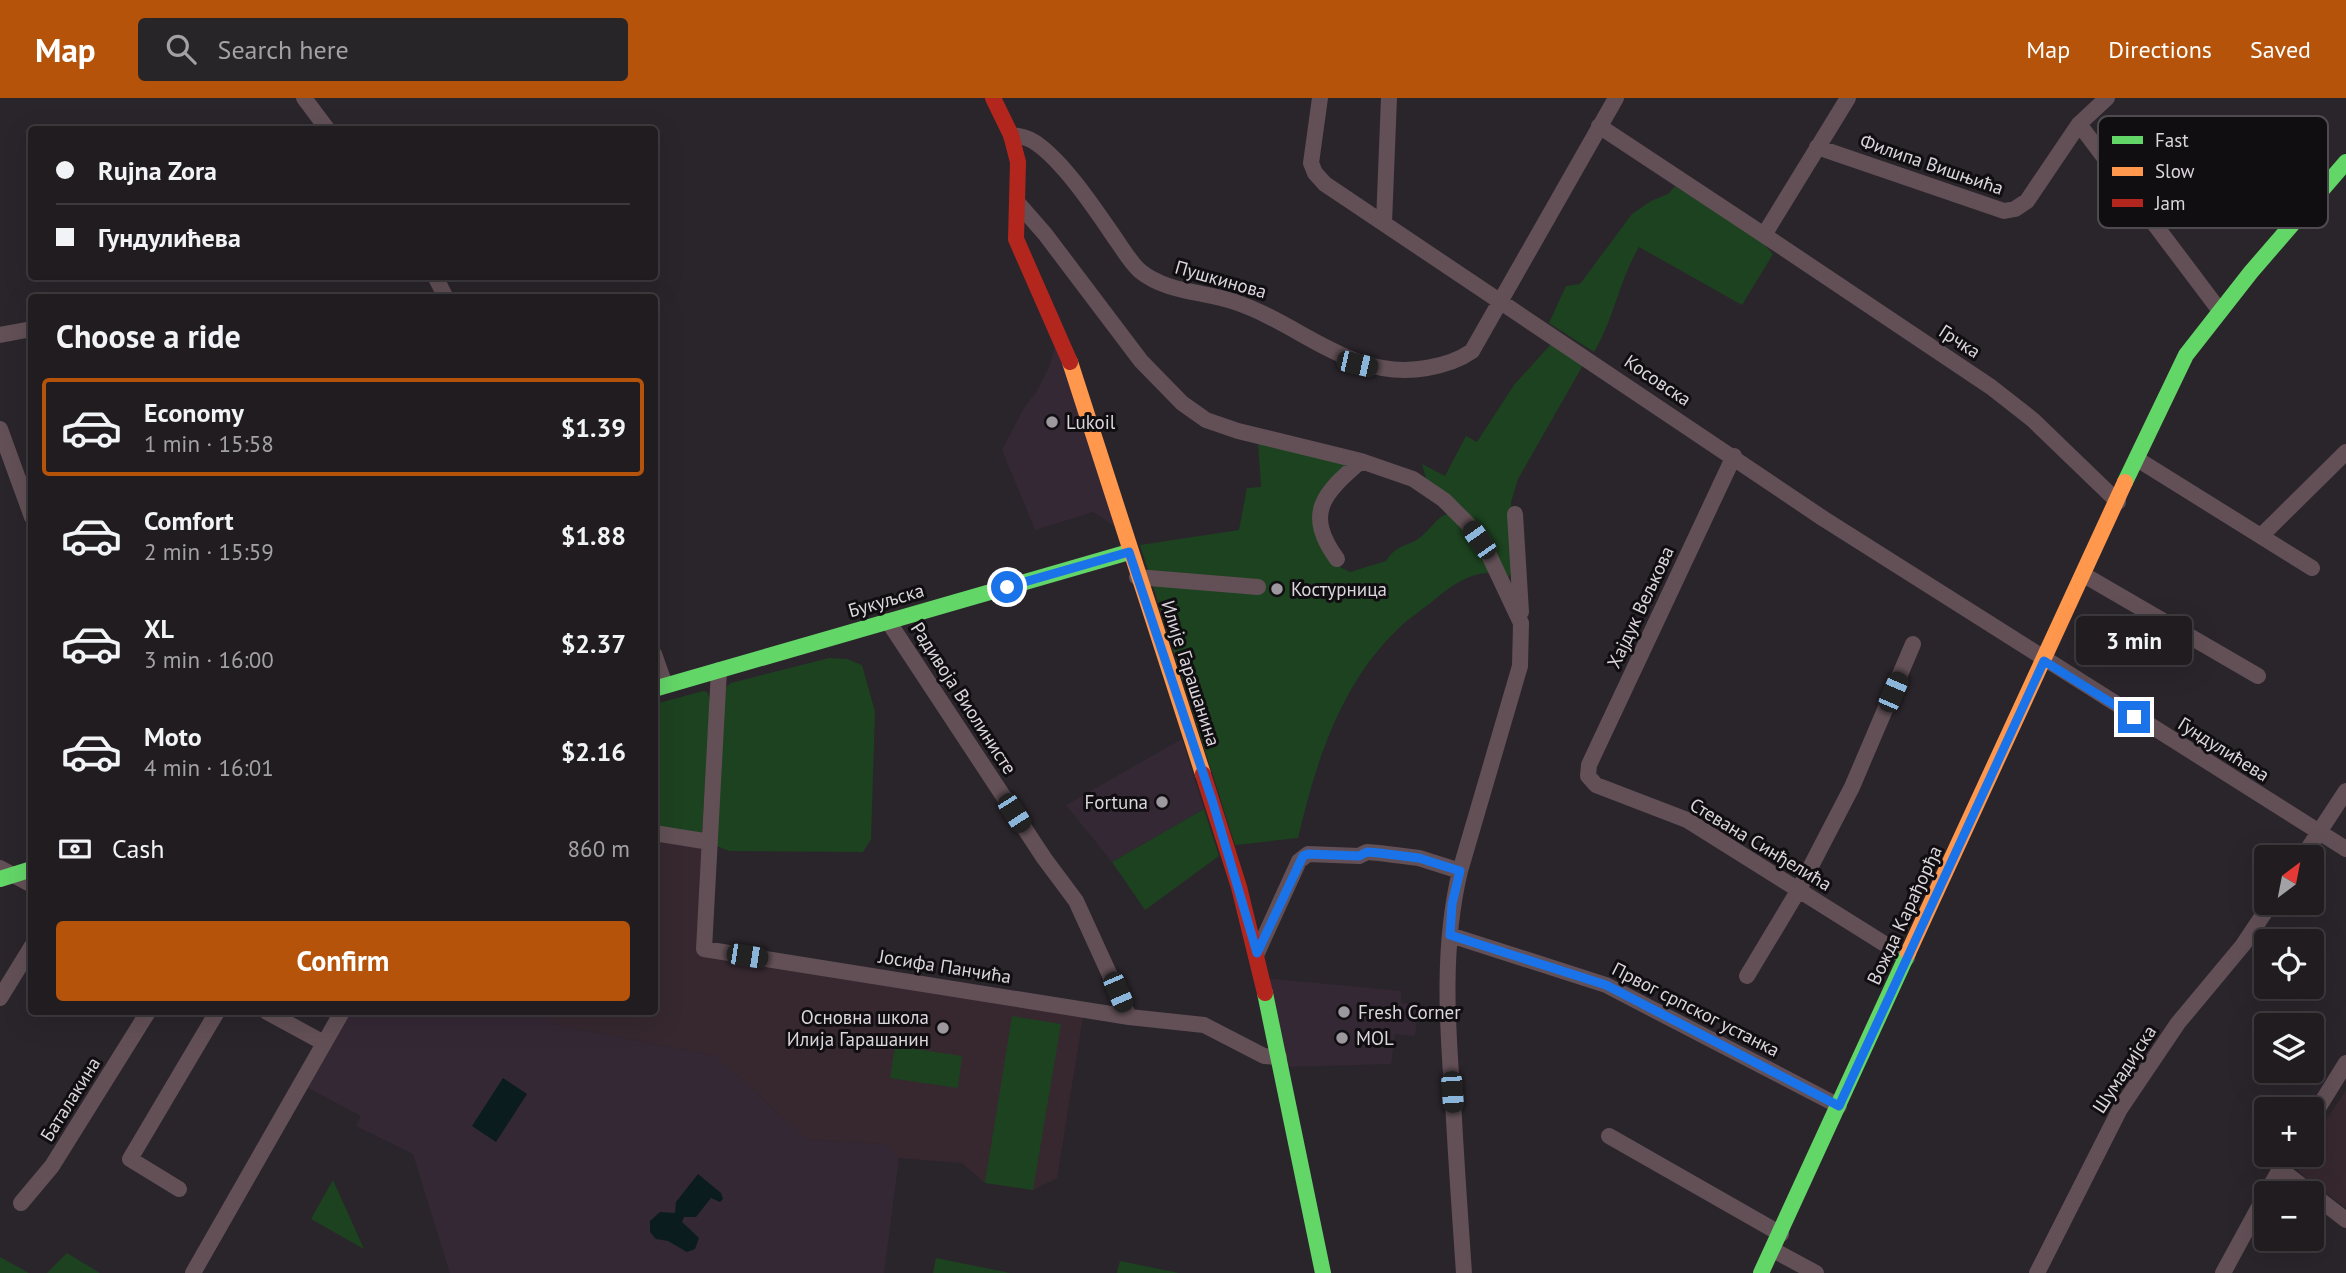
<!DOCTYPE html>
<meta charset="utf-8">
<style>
:root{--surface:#201c20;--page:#282529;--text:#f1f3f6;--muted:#a2a1a5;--line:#3d3a3e;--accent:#b45309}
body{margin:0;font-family:"PT Sans",sans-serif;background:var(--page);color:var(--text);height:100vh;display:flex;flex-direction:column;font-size:26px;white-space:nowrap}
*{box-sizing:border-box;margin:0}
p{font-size:23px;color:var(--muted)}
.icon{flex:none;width:38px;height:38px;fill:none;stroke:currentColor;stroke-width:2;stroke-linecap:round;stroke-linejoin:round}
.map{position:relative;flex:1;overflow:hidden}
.details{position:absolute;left:28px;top:196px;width:630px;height:721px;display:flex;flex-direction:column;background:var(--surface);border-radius:7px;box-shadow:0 7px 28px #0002,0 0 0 2px var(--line)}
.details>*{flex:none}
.banner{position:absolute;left:28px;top:28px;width:630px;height:154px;border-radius:7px;box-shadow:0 7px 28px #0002,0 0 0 2px var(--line);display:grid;align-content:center;height:154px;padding:0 28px;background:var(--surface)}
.needle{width:46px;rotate:32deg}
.buttons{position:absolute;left:2254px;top:747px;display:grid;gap:14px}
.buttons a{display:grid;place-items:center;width:70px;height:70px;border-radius:7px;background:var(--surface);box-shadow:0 7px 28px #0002,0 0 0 2px var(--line);font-size:35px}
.end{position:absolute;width:32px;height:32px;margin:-16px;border:9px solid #1a73e8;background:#fff;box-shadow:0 0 0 4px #fff}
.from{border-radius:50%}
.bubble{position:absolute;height:49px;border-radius:7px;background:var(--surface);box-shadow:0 7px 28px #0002,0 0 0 2px var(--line);font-size:23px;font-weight:600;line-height:49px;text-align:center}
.car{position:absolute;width:21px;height:42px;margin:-21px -10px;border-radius:9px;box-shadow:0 0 5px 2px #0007;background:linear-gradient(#222 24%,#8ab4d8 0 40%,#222 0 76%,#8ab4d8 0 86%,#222 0)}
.banner b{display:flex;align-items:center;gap:24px;height:66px;font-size:26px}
.banner b+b{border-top:2px solid var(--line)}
.banner i{width:18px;height:18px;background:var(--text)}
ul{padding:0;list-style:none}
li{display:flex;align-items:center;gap:21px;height:98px;margin:0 14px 10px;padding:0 14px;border:4px solid transparent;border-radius:7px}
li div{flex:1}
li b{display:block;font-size:26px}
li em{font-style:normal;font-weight:600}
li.on{border-color:var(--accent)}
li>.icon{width:63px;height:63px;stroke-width:1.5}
h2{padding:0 28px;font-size:32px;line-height:84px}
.pay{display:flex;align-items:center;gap:18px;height:77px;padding:0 28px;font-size:26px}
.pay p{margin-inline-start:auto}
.button{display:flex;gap:14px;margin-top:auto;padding:14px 28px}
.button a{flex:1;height:80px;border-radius:7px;background:var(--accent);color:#fff;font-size:28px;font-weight:600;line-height:80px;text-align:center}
header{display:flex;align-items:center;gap:42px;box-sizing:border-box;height:98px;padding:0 35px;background:var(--accent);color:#fff}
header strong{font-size:33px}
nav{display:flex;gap:38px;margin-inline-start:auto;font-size:24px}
.search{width:490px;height:63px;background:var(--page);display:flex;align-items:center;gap:18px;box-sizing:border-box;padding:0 24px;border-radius:7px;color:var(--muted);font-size:26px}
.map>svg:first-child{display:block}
.commercial{fill:#342835}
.education{fill:#372830}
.green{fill:#1d4220}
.water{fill:#0b1c1e}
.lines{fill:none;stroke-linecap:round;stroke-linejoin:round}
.street{stroke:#625056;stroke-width:16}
.fast{stroke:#63d668;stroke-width:16}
.slow{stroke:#ff974d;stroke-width:16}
.jam{stroke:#b3261e;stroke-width:16}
.route{stroke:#1a73e8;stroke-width:9}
.poi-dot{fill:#9d979e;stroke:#110e12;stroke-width:2.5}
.labels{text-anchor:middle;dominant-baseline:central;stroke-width:6;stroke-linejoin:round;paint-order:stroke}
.street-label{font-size:19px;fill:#dbd5dc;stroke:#110e12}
.poi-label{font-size:19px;fill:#dbd5dc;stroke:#110e12;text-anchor:start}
.key{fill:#110e12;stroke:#4e4a4f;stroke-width:2}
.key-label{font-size:19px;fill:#dbd5dc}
</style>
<header>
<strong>Map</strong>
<div class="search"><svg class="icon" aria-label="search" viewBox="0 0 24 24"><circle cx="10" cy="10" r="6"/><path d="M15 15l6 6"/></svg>Search here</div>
<nav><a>Map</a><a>Directions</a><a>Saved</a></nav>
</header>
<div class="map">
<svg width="2346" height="1175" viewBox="0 0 2346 1175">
<rect width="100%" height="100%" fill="#2a252b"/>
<path class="commercial" d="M1059,234L1122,433L1093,414L1035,432L1002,352L1024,310L1037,293L1050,267Z
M1182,641L1204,711L1112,764L1066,707Z
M1261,880L1401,893V905L1418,907L1415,938L1395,936L1391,966L1281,969Z
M339,914H547L555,926L716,958L807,1042L886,1046L899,1060L884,1175H450L413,1056L356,1028L361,1018L297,984Z"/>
<path class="education" d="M655,735L710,744L704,850L1084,912L1057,1080L1033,1092L985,1085L962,1065L899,1060L886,1046L807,1042L716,958L555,926L546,918L547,914H654Z
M2346,992V1110L2302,1077L2296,1069L2303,1057H2312V1044Z"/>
<path class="green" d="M1675,88L1762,144L1773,156L1742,207L1639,149C1619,183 1614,221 1594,254L1549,225L1566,188L1580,186L1632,116L1651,103L1668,96Z
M1552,245L1583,267L1518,381L1511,404L1512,473L1509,479C1481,466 1454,485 1433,503C1422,512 1409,520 1399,530C1340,586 1316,664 1298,740L1235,747L1140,447L1239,432L1247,390L1261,389L1258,343L1350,367L1319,406L1338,468L1350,474L1386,463C1398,444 1411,449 1423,437C1439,422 1437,417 1460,412L1427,384L1422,366L1445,378L1466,338L1477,344L1514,287Z
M829,560L847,561L862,567L875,614L871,741L863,754L729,753L717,748L725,590L731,585Z
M703,593L707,594L710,602L702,735L655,729V606Z
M1204,711L1219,758L1145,812L1112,764Z
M1012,918L1061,926L1033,1092L985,1085Z
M895,948L962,958L958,990L890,980Z
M333,1082L364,1151L311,1121Z
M67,1155L100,1175H47Z
M0,1159L29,1175H0Z
M936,1160L1010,1175H933Z
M1120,1163L1179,1175H1117Z"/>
<path class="water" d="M503,980L527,996L496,1044L472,1028Z
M698,1076L721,1095L723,1101L720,1104L711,1100L696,1119H684L682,1124L699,1140L695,1151L687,1154L668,1143L656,1141L650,1134V1123L660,1114L675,1115L676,1104Z"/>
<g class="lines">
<path class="street" d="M304,0L328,32
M1320,0L1311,65L1315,75L1325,86L1824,421L2346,751
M1848,0L1764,137L1991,289L2033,322L2118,404
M2079,26L2220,213
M1599,28L1764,137
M1011,37C1019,38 1028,39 1036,45C1065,65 1097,114 1117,143C1124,153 1131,165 1140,173C1167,195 1204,193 1235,204C1303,227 1351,283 1427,270C1444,267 1458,263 1472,253L1616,0
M1817,49L2004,113L2015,111L2027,103L2079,26L2107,0
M1017,104L1045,136L1141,263L1182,305L1206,322L1238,333L1361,363L1413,381L1444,402L1468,426L1489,457L1521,525L1520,568L1460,773C1442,848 1447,926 1453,1003C1456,1060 1460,1118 1464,1175
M1384,125L1389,0
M435,178L446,200
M0,237L32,231
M0,331L32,419
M1734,358L1589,667L1588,678L1596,687L1687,722L1907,860
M2137,361L2312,470
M1515,416L1521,514
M2261,438L2346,354
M1337,461C1304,415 1323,396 1361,363
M2084,477L2258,578
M1137,479L1258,489
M888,523L1044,760L1076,803L1129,919
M654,556L665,587
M719,572L704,851L1129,919L1204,927L1264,958L1279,959
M654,735L710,744
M2302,760L2346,693
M0,770L32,787
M1450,837L1606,887L1839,1008
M1257,855L1299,763L1308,756L1359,758L1367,754L1379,755L1419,760L1460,773
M1747,878L1798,793L1852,689L1913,546
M0,900L32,848
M267,914L324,945
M2312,1020L2346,965
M1609,1038L1781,1136
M2280,1071L2346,1122
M179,1091L130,1061L217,914
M2266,1096L2288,1057
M21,1105L52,1068L148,914
M1773,1152L1816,1175
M193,1175L342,914
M2037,1175L2120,1011L2178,925L2243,847L2271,805
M2223,1175L2266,1096"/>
<path class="fast" d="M2125,384L2186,257L2251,174L2346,64
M654,591L1129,454
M0,781L32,771
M1265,895L1323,1175
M1761,1175L1908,855"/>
<path class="slow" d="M1070,264L1203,676
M1908,855L2125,384"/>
<path class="jam" d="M993,0L1011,37L1018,64L1016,141L1070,264
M1203,676L1239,789L1265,895"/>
</g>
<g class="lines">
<path class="route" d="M1007,489L1129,454L1213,705L1257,855L1303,758L1308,756L1359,758L1367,754L1379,755L1419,760L1460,773L1452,806L1450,837L1606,887L1839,1008L2044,563L2134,619"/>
</g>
<g class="poi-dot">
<circle cx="1052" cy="324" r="7"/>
<circle cx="1277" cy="491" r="7"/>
<circle cx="1162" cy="704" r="7"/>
<circle cx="1344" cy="914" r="7"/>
<circle cx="943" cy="930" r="7"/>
<circle cx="1342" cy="940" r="7"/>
</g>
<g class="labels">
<g class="street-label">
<text transform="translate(1932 66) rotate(19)">Филипа Вишњића</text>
<text transform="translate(1221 181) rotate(16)">Пушкинова</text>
<text transform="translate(1960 243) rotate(33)">Грчка</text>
<text transform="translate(1658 282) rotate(34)">Косовска</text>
<text transform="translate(886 502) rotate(-16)">Букуљска</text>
<text transform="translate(1640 509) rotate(-65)">Хајдук Вељкова</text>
<text transform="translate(1191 575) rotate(72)">Илије Гарашанина</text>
<text transform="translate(964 600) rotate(57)">Радивоја Виолинисте</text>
<text transform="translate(2224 651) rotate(32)">Гундулићева</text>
<text transform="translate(1761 746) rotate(31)">Стевана Синђелића</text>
<text transform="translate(1904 817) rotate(-65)">Вожда Карађорђа</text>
<text transform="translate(945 868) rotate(9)">Јосифа Панчића</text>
<text transform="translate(1696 911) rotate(27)">Првог српског устанка</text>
<text transform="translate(2124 971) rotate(-57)">Шумадијска</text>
<text transform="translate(70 1001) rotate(-58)">Баталакина</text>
</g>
<g class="poi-label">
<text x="1066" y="324">Lukoil</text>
<text x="1291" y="491">Костурница</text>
<text x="1148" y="704" text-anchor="end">Fortuna</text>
<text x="1358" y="914">Fresh Corner</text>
<text x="929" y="919" text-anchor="end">Основна школа<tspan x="929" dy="22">Илија Гарашанин</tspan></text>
<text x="1356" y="940">MOL</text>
</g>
</g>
<rect x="2098" y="18" width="230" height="112" rx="10" class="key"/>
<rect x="2112" y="38" width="31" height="8" fill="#63d668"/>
<rect x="2112" y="69" width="31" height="9" fill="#ff974d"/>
<rect x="2112" y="101" width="31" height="8" fill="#b3261e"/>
<g class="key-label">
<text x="2155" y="49">Fast</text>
<text x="2155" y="80">Slow</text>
<text x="2155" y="112">Jam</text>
</g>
</svg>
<div class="buttons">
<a><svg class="needle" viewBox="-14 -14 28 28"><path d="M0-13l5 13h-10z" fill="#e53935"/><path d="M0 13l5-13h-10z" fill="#a2a1a5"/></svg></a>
<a><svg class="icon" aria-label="locate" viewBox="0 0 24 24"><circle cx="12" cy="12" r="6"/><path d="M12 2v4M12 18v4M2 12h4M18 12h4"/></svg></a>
<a><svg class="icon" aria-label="layers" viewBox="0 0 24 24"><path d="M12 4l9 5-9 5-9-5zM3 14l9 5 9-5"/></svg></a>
<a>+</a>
<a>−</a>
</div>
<i class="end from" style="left:1007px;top:489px"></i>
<i class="end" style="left:2134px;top:619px"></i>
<div class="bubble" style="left:2076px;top:518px;width:116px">3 min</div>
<i class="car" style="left:1357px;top:266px;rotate:103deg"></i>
<i class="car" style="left:1479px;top:442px;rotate:325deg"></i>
<i class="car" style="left:1893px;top:594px;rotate:23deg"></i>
<i class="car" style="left:1014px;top:715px;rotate:147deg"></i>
<i class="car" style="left:747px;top:858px;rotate:99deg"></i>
<i class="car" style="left:1118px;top:894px;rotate:157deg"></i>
<i class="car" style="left:1452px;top:994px;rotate:176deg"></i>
<div class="banner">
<b><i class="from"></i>Rujna Zora</b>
<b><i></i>Гундулићева</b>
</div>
<section class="details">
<h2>Choose a ride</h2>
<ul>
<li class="on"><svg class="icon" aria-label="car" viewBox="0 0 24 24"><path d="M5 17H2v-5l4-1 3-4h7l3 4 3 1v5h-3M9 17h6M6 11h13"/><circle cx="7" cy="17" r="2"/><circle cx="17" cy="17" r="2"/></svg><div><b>Economy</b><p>1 min · 15:58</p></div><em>$1.39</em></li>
<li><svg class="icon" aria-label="car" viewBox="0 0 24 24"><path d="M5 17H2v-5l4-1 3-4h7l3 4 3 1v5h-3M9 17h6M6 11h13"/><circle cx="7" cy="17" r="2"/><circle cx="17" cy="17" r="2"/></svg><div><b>Comfort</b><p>2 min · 15:59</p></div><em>$1.88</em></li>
<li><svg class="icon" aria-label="car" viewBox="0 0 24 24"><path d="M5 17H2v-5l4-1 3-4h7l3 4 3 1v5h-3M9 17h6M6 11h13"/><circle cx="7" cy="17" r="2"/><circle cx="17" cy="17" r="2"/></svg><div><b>XL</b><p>3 min · 16:00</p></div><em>$2.37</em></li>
<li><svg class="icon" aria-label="car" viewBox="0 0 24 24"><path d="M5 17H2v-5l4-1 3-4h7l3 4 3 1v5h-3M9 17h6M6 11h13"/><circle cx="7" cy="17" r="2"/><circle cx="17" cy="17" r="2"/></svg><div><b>Moto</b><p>4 min · 16:01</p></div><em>$2.16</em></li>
</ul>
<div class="pay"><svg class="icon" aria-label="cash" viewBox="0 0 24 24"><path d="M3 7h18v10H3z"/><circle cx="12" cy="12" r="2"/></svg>Cash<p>860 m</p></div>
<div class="button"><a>Confirm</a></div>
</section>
</div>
